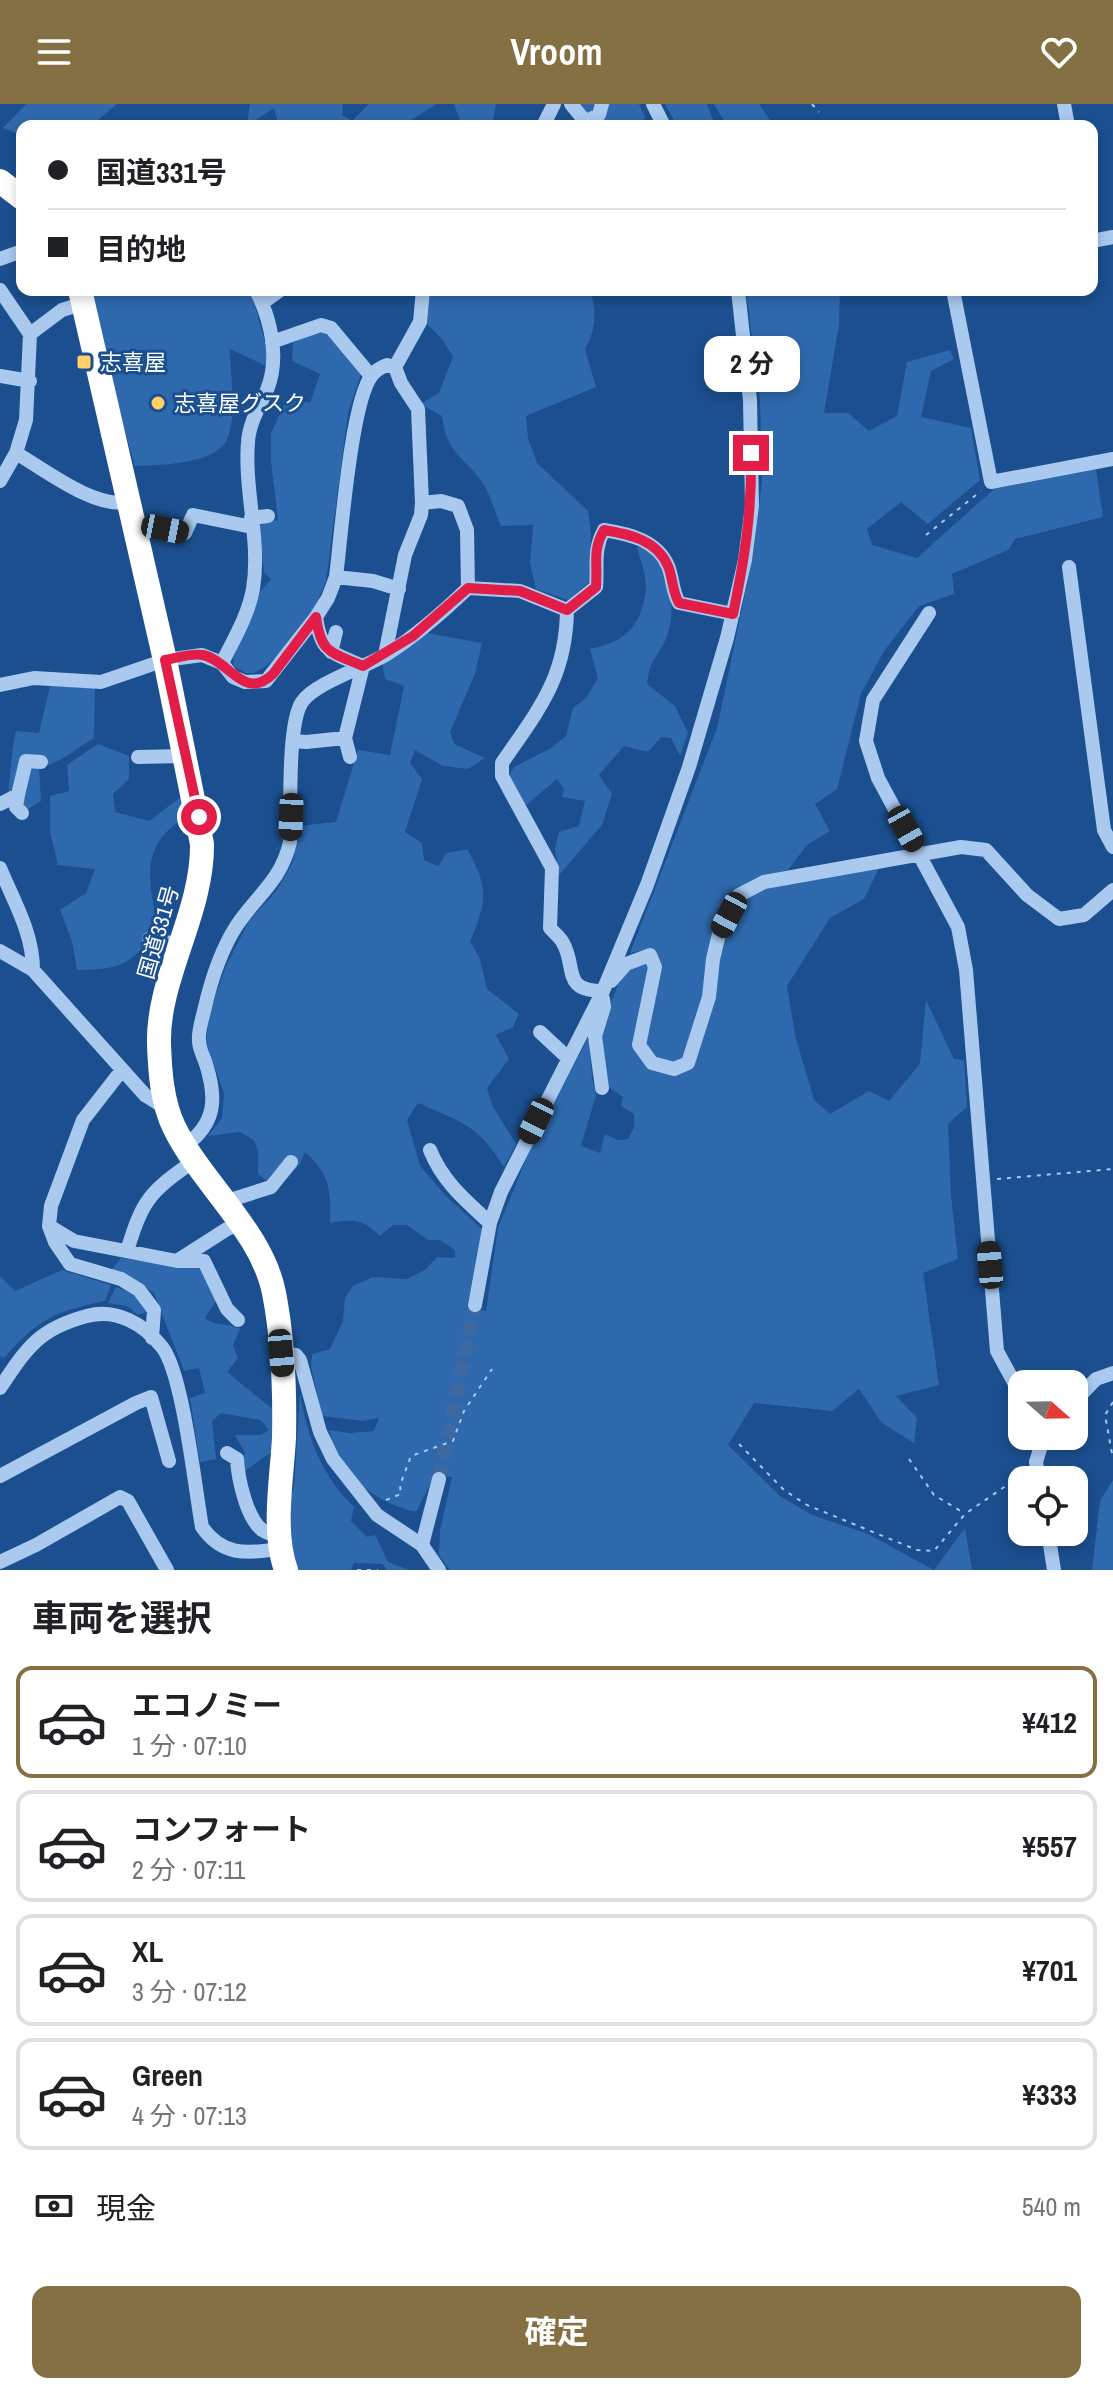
<!DOCTYPE html>
<html lang="ja">
<meta charset="utf-8">
<style>
:root{--surface:#fff;--page:#f6f6f6;--text:#202124;--muted:#757577;--line:#e0e0e0;--accent:#847042}
body{margin:0;font-family:"Archivo Narrow","Noto Sans JP",sans-serif;background:var(--page);color:var(--text);height:100vh;display:flex;flex-direction:column;font-size:30px;white-space:nowrap}
*{box-sizing:border-box;margin:0}
p{font-size:26px;color:var(--muted)}
.icon{flex:none;width:44px;height:44px;fill:none;stroke:currentColor;stroke-width:2;stroke-linecap:round;stroke-linejoin:round}
.map{position:relative;height:1466px;overflow:hidden}
.sheet{display:flex;flex-direction:column;background:var(--surface);flex:1}
.sheet>*{flex:none}
.banner{position:absolute;left:16px;top:16px;width:1082px;height:176px;border-radius:16px;box-shadow:0 4px 12px #0003;display:grid;align-content:center;height:176px;padding:0 32px;background:var(--surface)}
.needle{width:52px;rotate:110deg}
.fabs{position:absolute;left:1008px;top:1266px;display:grid;gap:16px}
.fabs a{display:grid;place-items:center;width:80px;height:80px;border-radius:16px;background:var(--surface);box-shadow:0 4px 12px #0003;font-size:40px}
.end{position:absolute;width:36px;height:36px;margin:-18px;border:10px solid #e11d48;background:#fff;box-shadow:0 0 0 4px #fff}
.from{border-radius:50%}
.bubble{position:absolute;height:56px;border-radius:16px;background:var(--surface);box-shadow:0 4px 12px #0003;font-size:26px;font-weight:700;line-height:56px;text-align:center}
.car{position:absolute;width:24px;height:48px;margin:-24px -12px;border-radius:10px;box-shadow:0 0 6px 2px #0007;background:linear-gradient(#222 24%,#8ab4d8 0 40%,#222 0 76%,#8ab4d8 0 86%,#222 0)}
.banner b{display:flex;align-items:center;gap:28px;height:76px;font-size:30px}
.banner b+b{border-top:2px solid var(--line)}
.banner i{width:20px;height:20px;background:var(--text)}
ul{padding:0;list-style:none}
li{display:flex;align-items:center;gap:24px;height:112px;margin:0 16px 12px;padding:0 16px;border:4px solid var(--line);border-radius:16px}
li div{flex:1}
li b{display:block;font-size:30px}
li em{font-style:normal;font-weight:700}
li.selected{border-color:var(--accent)}
li>.icon{width:72px;height:72px;stroke-width:1.5}
h2{padding:0 32px;font-size:36px;line-height:96px}
.pay{display:flex;align-items:center;gap:20px;height:88px;padding:0 32px;font-size:30px}
.pay p{margin-inline-start:auto}
.primary-button{display:flex;gap:16px;margin-top:auto;padding:16px 32px}
.primary-button a{flex:1;height:92px;border-radius:16px;background:var(--accent);color:#fff;font-size:32px;font-weight:700;line-height:92px;text-align:center}
header{display:flex;justify-content:space-between;align-items:center;height:104px;padding:0 32px;background:var(--accent);color:#fff;font-size:36px;font-weight:700}
.map>svg:first-child{display:block}
.green{fill:#2e69ad}
.lines{fill:none;stroke-linecap:round;stroke-linejoin:round}
.minor-tunnel{stroke:#3d69a0;stroke-width:14;stroke-dasharray:14 7;stroke-linecap:butt}
.path{stroke:#a9c9ee;stroke-width:2;stroke-dasharray:4 6;stroke-linecap:butt}
.minor{stroke:#a9c9ee;stroke-width:14}
.highway{stroke:#fff;stroke-width:24}
.route{stroke:#e11d48;stroke-width:10}
.poi-dot{fill:#ffd166;stroke:#1b4f8f;stroke-width:3}
.labels{text-anchor:middle;dominant-baseline:central;stroke-width:6;stroke-linejoin:round;paint-order:stroke}
.poi-label{font-size:22px;fill:#fff;stroke:#1b4f8f;text-anchor:start}
.street-label{font-size:22px;fill:#fff;stroke:#1b4f8f}
</style>
<header><svg class="icon" aria-label="menu" viewBox="0 0 24 24"><path d="M4 6h16M4 12h16M4 18h16"/></svg>Vroom<svg class="icon" aria-label="heart" viewBox="0 0 24 24"><path d="M12 20l-8-8c-3-5 5-10 8-4 3-6 11-1 8 4z"/></svg></header>
<div class="map">
<svg width="1113" height="1466" viewBox="0 0 1113 1466">
<rect width="100%" height="100%" fill="#1b4f8f"/>
<path class="green" d="M26,0H117L91,22H22V31L3,24Z
M250,0H343L342,11L352,17L369,0H437L401,22H279L274,4L247,22Z
M454,0H496L492,22H462Z
M579,0H639L646,15L615,22L595,21Z
M665,0H707L715,22H677Z
M714,0H759L770,16L779,22H727Z
M91,186H247L252,191L266,242V262L230,245C230,272 237,307 228,333C218,361 160,361 135,362L117,301L101,225Z
M428,186H590C597,207 596,226 585,245L596,283L526,312L528,334L537,359L588,407L591,430L589,478L568,496L536,485L530,459L533,421L501,422C495,409 491,393 484,381C465,352 447,352 442,312L420,300L439,289L453,253L443,236L426,219Z
M746,186H840L839,220L824,309H848L869,327L897,312L907,258L950,246L954,255L931,267L921,313L971,324L980,376L928,420L901,398L867,425L872,441L917,454L994,385L1096,365L1103,413L1015,435L1008,446L952,470L954,490L919,502L884,547L861,590L837,685L815,700L830,727L807,741L788,766L760,772L730,790L714,824L707,853L703,892L684,953L670,959L655,952L643,937L661,860L652,844L630,849L717,624L753,452L762,378L760,295Z
M317,228L326,229L361,270L348,309L326,477L315,503L280,550L265,563L254,569H246L234,562L233,555L259,489L271,475L264,469L260,420L278,416L271,357V330L287,293L310,299L320,270L292,257L293,239Z
M637,443L652,446C670,472 679,509 664,539C654,558 650,557 647,580L675,602L688,629L680,652L671,634L661,633L648,648L624,642L599,671L612,690L602,721L559,771L555,745L559,728L579,722L585,697L562,693L564,685L557,675L524,703L509,671L514,663L551,644L566,632L573,604L586,594L598,574L590,545C625,538 641,523 646,486C647,473 640,455 637,443Z
M426,529L482,539L475,570L450,628L454,640L485,654L468,665L443,662L415,646L410,659L422,675L405,728L422,739L424,756L438,762L447,749L467,745C489,783 487,798 470,837L480,855L487,885L519,910L513,923L496,931L509,955L487,984L492,1001L516,1040L504,1063C477,1020 463,1019 418,999L407,1016L420,1062L447,1093L482,1125L467,1204L486,1207L498,1124L531,1043L589,932L592,974L596,991L581,1042L600,1049L605,1030L618,1036L628,1035L634,1024V1010L621,1002L623,993L609,983L601,933L611,898L622,871L645,858L648,864L633,939L648,963L691,965C700,930 722,818 743,795C763,775 850,767 880,762L864,795L830,814L787,882L795,931L814,996L830,1010L869,987L889,997L920,960L926,896L954,955L964,956L967,1003L948,1020L951,1091L958,1155L923,1169L939,1281L896,1292L917,1314L914,1339L882,1319L859,1285L832,1307L754,1299L728,1341L780,1392L812,1411L868,1430L934,1466L965,1424L972,1466H450L439,1451L440,1427L452,1373L435,1371L416,1408C385,1401 351,1380 336,1351C332,1344 331,1334 329,1326L350,1329L374,1327L379,1314L363,1317L322,1312L311,1262L312,1250L330,1245L343,1217L345,1194L353,1182L373,1173L407,1175L425,1166L437,1153L455,1154V1146L440,1136H428L407,1121H393L380,1132C360,1114 355,1115 330,1119C331,1087 330,1070 305,1048L300,1060L277,1085L258,1070V1047L254,1036L240,1028L208,1032L222,1014L224,989L206,939L210,907L226,862L249,817L277,786L293,758L298,722L336,718L358,646L390,651L404,582L385,575L382,559Z
M50,582L95,584L94,634C75,645 60,660 39,663L41,697L28,705L8,689C11,667 11,648 16,627L39,629Z
M98,640L129,652V675L113,690L115,708L149,717L182,692L185,714C137,742 150,780 158,827C127,862 124,865 77,866L72,837L60,806L86,789L95,765L58,761L50,728V692L69,687L67,661Z
M121,1154L172,1162L201,1160L217,1195L205,1214C219,1224 227,1218 240,1225L233,1241L238,1254L227,1268L276,1308L273,1347L245,1367L242,1356L245,1349L235,1331H261L269,1326L261,1316L221,1309L212,1317L216,1355L200,1358L190,1294L205,1289L199,1264L184,1267L154,1189L129,1172L111,1166Z
M62,1166L111,1181L105,1197C53,1208 40,1214 4,1254L0,1252V1172L15,1187Z
M116,1183C132,1188 139,1193 147,1208L138,1211L127,1202L108,1199Z
M300,1290C308,1334 321,1371 354,1403L351,1417L367,1433L375,1431L388,1458L409,1466H387L382,1460L354,1459L351,1466H293L288,1401L294,1383Z
M1113,1376V1466H1092L1100,1397Z"/>
<g class="lines">
<path class="minor-tunnel" d="M439,1375L475,1201"/>
<path class="path" d="M812,0L819,8
M926,431L981,387
M997,1075L1113,1065
M1113,1298L1105,1311L1113,1355
M739,1340L784,1386L807,1401L917,1446L934,1447L965,1410L1023,1370
M909,1355L934,1391L964,1409
M386,1396L401,1390L400,1381L411,1352L453,1337L464,1307L492,1265
M357,1466H378"/>
<path class="minor" d="M571,0L589,22
M653,0L664,22
M1064,0L1068,22
M586,17L599,11L602,0
M543,22L554,0
M1092,137L1113,133
M0,155L22,147
M0,186L30,230
M953,186L991,378L1113,355
M262,199L279,187
M272,238L321,221L331,224L371,272
M395,263L420,218L423,186
M0,272L30,277
M16,349C45,366 95,405 128,398
M0,377L16,349L26,316L30,230L62,206L84,199
M422,399L441,397L458,402L467,426L468,484
M251,414L268,412
M133,419L185,429L193,411L252,423
M1069,463L1104,726L1113,743
M336,473L373,477L399,485
M567,506L596,483C598,461 593,446 604,426C629,430 657,436 668,462C673,474 672,487 679,499L733,510
M929,509L873,596L866,637L878,674L958,823L966,866L997,1247L1022,1293
M316,513C321,550 332,548 363,562L345,634L350,653
M331,548L336,528
M222,559C234,535 248,512 253,485C261,437 244,387 248,338C249,320 259,303 267,286C280,254 271,216 256,186
M0,581L34,574L101,578L165,556L202,551L222,559L233,573L245,578L266,577L316,513L328,494L336,473C341,434 351,297 372,271C376,266 382,263 387,261L395,263L401,279L418,305L422,399L421,411L405,451L385,551
M294,637L306,638L345,634
M138,653L185,652
M18,691L16,703L22,709
M0,700L18,691L26,657L41,658
M0,764C14,798 33,829 33,866
M149,835L181,841
M0,847L33,866L145,991L167,1005
M611,877L626,860L650,851L655,863L639,941L652,959L674,965L688,959L709,893L713,855L719,830L739,791L764,778L961,743L986,746L1027,791L1059,815L1084,811L1113,786
M540,928L568,954
M122,966L83,1016L51,1102L49,1122L55,1138L70,1160L121,1175L139,1186L154,1206L152,1234
M602,984L595,932L604,903L603,895
M185,1042C216,1019 217,995 206,960C204,953 199,945 199,937C198,927 202,916 204,907C211,876 220,847 237,821C258,790 281,777 290,738C291,709 287,620 302,598C315,579 366,563 387,550C417,531 443,508 468,484L520,487L567,506C566,574 539,605 502,659V672L552,764L550,824C554,829 560,833 563,839C577,863 561,887 603,887
M430,1046C443,1078 465,1096 490,1119
M224,1098L271,1083L291,1058
M49,1122L74,1137L177,1157L227,1125L241,1120
M127,1147C143,1094 150,1088 195,1056
M178,1157H204L227,1205L238,1216
M475,1201L490,1119L501,1088L603,887L647,781L689,663L727,534L745,456L752,402L750,296L738,186
M281,1249L296,1251L300,1256L320,1328L333,1355L377,1411L422,1441L439,1466
M0,1284C27,1244 38,1225 87,1212C116,1204 144,1220 162,1243C183,1269 195,1385 202,1423C223,1453 247,1449 280,1445
M1074,1298L1096,1275L1113,1269
M227,1349L237,1355C238,1374 246,1413 262,1426C266,1429 274,1431 280,1433
M0,1372L136,1299L151,1293L169,1357
M1039,1376L1036,1358L1044,1332
M1048,1428L1054,1466
M422,1441L439,1375
M0,1458L36,1441L120,1393L128,1397L167,1466"/>
<path class="highway" d="M0,77L22,94
M80,186L165,556L202,740C203,809 157,874 159,940C160,968 162,998 174,1023C201,1079 262,1127 274,1189C283,1235 285,1287 284,1334C282,1373 272,1428 286,1466"/>
</g>
<g class="lines">
<path class="route" d="M199,713L165,556C176,554 191,549 203,551C229,556 244,598 273,570L316,513C321,551 332,548 363,562L413,532L468,484L520,487L567,506L596,483C598,459 592,447 604,426C629,430 657,436 668,462C673,474 672,487 679,499L733,510C745,453 752,407 751,349"/>
</g>
<g class="poi-dot">
<rect x="76" y="250" width="16" height="16" rx="4"/>
<circle cx="158" cy="299" r="8"/>
</g>
<g class="labels">
<g class="poi-label">
<text x="100" y="258">志喜屋</text>
<text x="174" y="299">志喜屋グスク</text>
</g>
<g class="street-label">
<text transform="translate(158 828) rotate(-74)">国道331号</text>
</g>
</g>
</svg>
<div class="fabs">
<a><svg class="needle" viewBox="-14 -14 28 28"><path d="M0-13l5 13h-10z" fill="#e53935"/><path d="M0 13l5-13h-10z" fill="#757577"/></svg></a>
<a><svg class="icon" aria-label="locate" viewBox="0 0 24 24"><circle cx="12" cy="12" r="6"/><path d="M12 2v4M12 18v4M2 12h4M18 12h4"/></svg></a>
</div>
<i class="end from" style="left:199px;top:713px"></i>
<i class="end" style="left:751px;top:349px"></i>
<div class="bubble" style="left:704px;top:232px;width:96px">2 分</div>
<i class="car" style="left:165px;top:425px;rotate:101deg"></i>
<i class="car" style="left:291px;top:713px;rotate:182deg"></i>
<i class="car" style="left:906px;top:725px;rotate:151deg"></i>
<i class="car" style="left:729px;top:811px;rotate:208deg"></i>
<i class="car" style="left:536px;top:1017px;rotate:206deg"></i>
<i class="car" style="left:990px;top:1161px;rotate:355deg"></i>
<i class="car" style="left:281px;top:1249px;rotate:175deg"></i>
<div class="banner">
<b><i class="from"></i>国道331号</b>
<b><i></i>目的地</b>
</div>
</div>
<section class="sheet">
<h2>車両を選択</h2>
<ul>
<li class="selected"><svg class="icon" aria-label="car" viewBox="0 0 24 24"><path d="M5 17H2v-5l4-1 3-4h7l3 4 3 1v5h-3M9 17h6M6 11h13"/><circle cx="7" cy="17" r="2"/><circle cx="17" cy="17" r="2"/></svg><div><b>エコノミー</b><p>1 分 · 07:10</p></div><em>¥412</em></li>
<li><svg class="icon" aria-label="car" viewBox="0 0 24 24"><path d="M5 17H2v-5l4-1 3-4h7l3 4 3 1v5h-3M9 17h6M6 11h13"/><circle cx="7" cy="17" r="2"/><circle cx="17" cy="17" r="2"/></svg><div><b>コンフォート</b><p>2 分 · 07:11</p></div><em>¥557</em></li>
<li><svg class="icon" aria-label="car" viewBox="0 0 24 24"><path d="M5 17H2v-5l4-1 3-4h7l3 4 3 1v5h-3M9 17h6M6 11h13"/><circle cx="7" cy="17" r="2"/><circle cx="17" cy="17" r="2"/></svg><div><b>XL</b><p>3 分 · 07:12</p></div><em>¥701</em></li>
<li><svg class="icon" aria-label="car" viewBox="0 0 24 24"><path d="M5 17H2v-5l4-1 3-4h7l3 4 3 1v5h-3M9 17h6M6 11h13"/><circle cx="7" cy="17" r="2"/><circle cx="17" cy="17" r="2"/></svg><div><b>Green</b><p>4 分 · 07:13</p></div><em>¥333</em></li>
</ul>
<div class="pay"><svg class="icon" aria-label="cash" viewBox="0 0 24 24"><path d="M3 7h18v10H3z"/><circle cx="12" cy="12" r="2"/></svg>現金<p>540 m</p></div>
<div class="primary-button"><a>確定</a></div>
</section>
